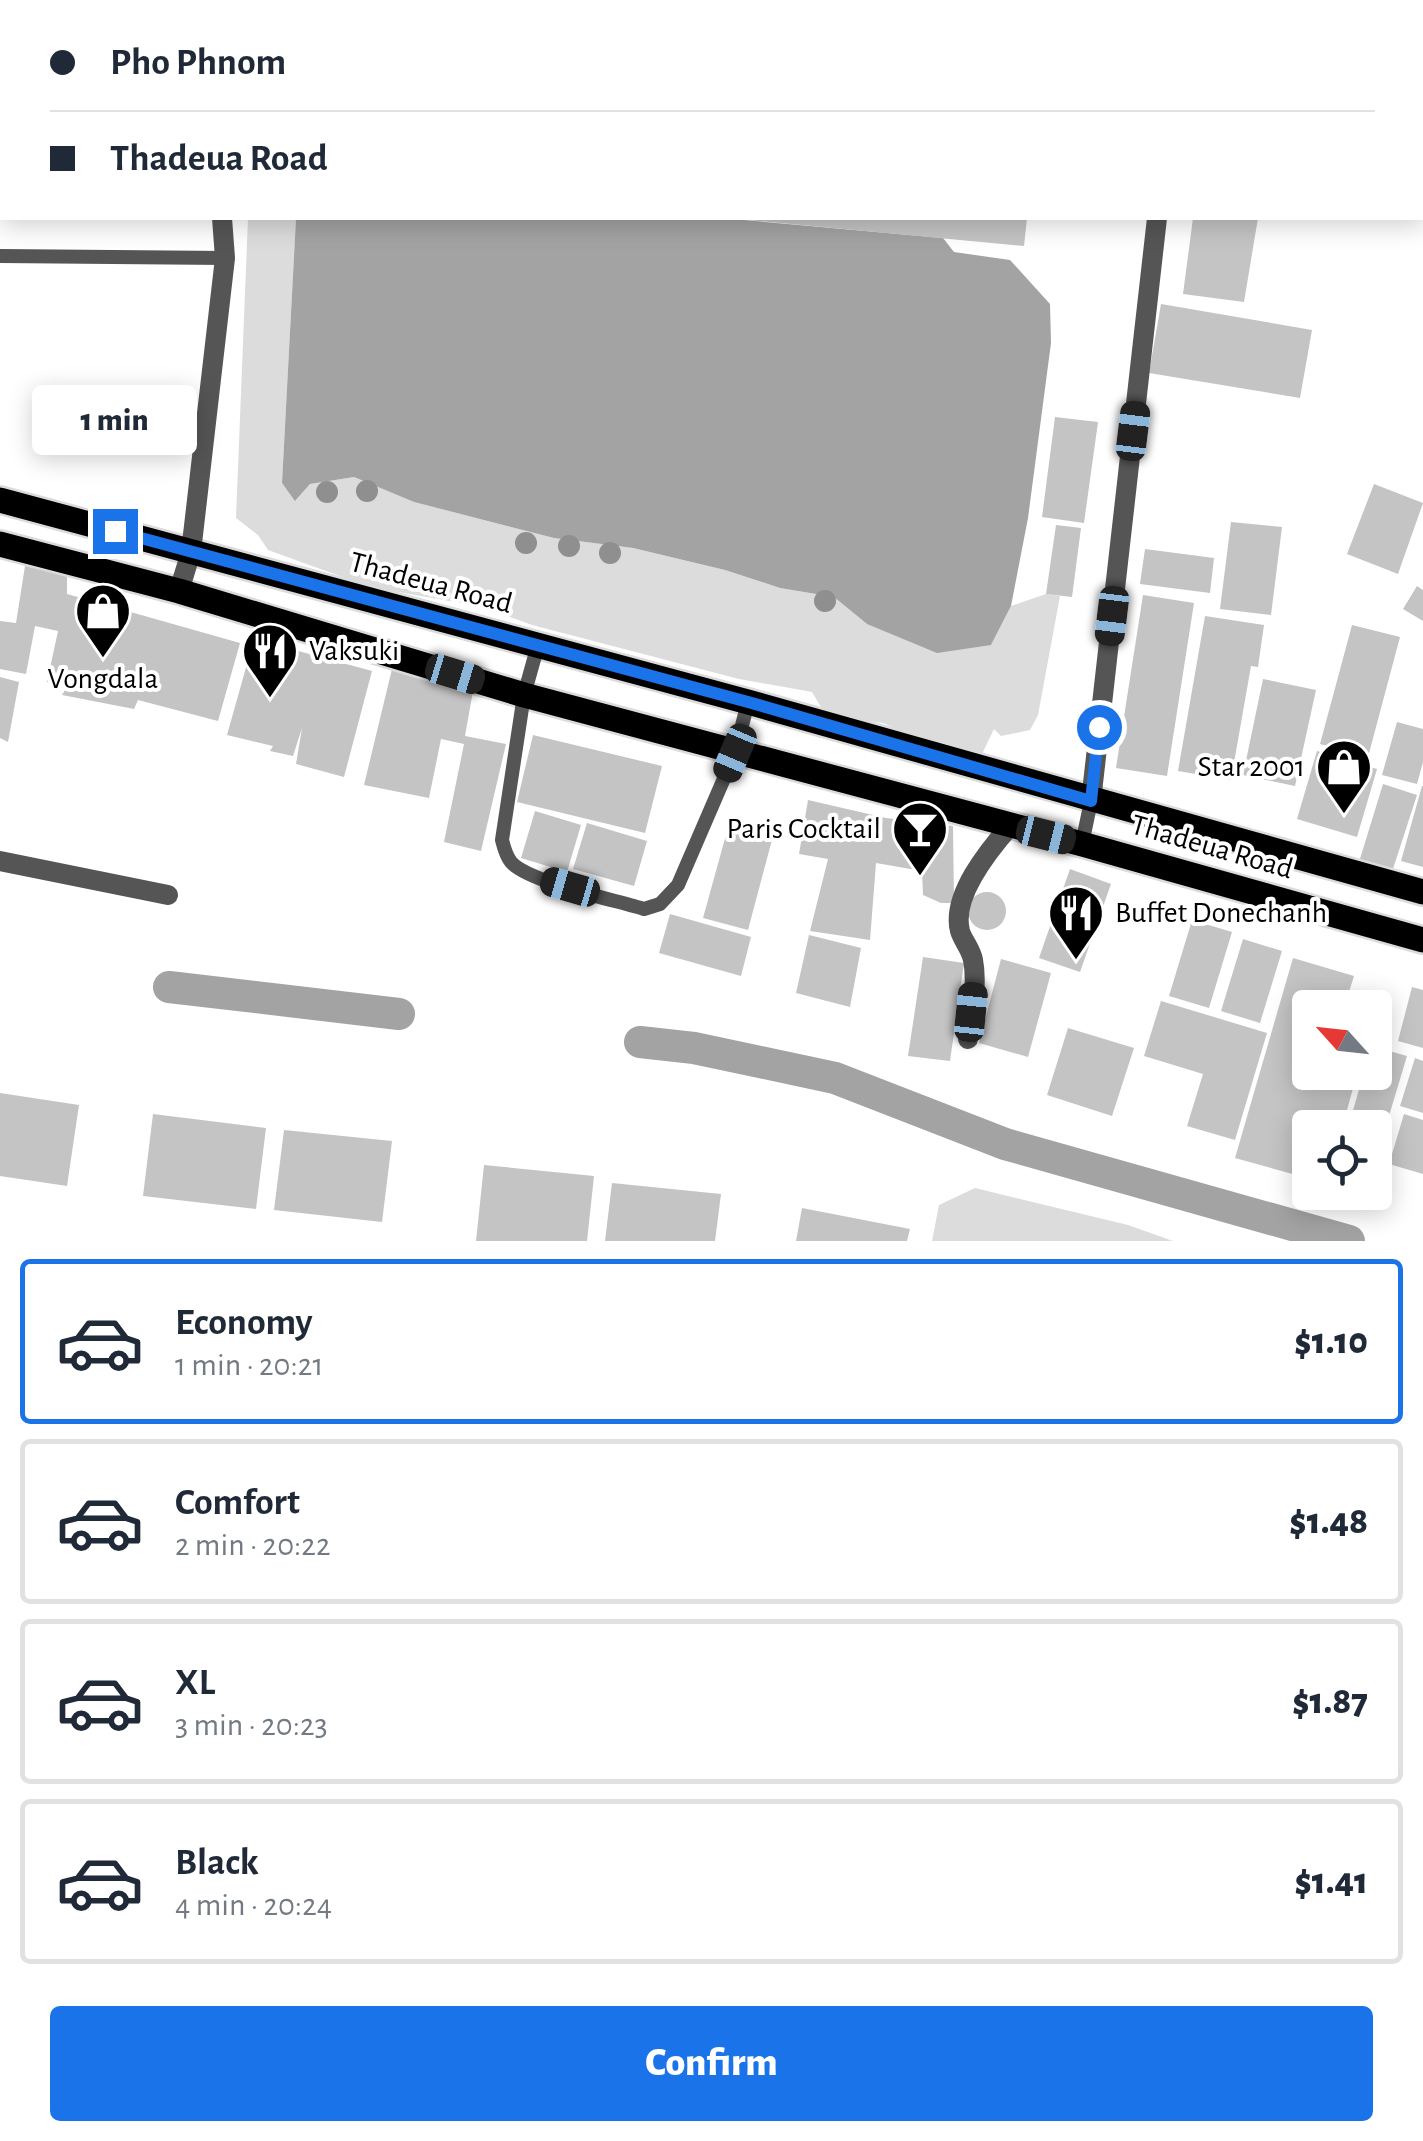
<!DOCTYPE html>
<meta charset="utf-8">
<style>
:root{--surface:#fff;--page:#f2f2f3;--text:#1f2937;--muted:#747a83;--line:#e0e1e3;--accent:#1a73e8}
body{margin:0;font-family:"Alegreya Sans",sans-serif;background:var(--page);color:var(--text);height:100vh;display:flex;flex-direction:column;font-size:38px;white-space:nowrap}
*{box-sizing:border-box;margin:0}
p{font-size:32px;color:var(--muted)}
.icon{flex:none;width:55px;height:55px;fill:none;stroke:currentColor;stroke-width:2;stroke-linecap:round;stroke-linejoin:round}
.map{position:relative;height:1241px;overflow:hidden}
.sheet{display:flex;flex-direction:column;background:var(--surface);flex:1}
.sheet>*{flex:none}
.banner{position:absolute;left:0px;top:0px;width:1425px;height:220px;box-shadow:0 5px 25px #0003;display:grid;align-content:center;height:220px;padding:0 50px;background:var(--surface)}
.needle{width:65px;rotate:297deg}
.tools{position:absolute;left:1292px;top:990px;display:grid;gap:20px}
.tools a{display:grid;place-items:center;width:100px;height:100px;border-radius:10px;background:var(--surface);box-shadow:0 5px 25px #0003;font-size:50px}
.end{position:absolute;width:45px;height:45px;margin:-22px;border:12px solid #1a73e8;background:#fff;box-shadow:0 0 0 5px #fff}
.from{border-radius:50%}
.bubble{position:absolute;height:70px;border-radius:10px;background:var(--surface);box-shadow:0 5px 25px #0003;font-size:32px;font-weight:800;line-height:70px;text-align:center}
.car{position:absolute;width:30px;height:60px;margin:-30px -15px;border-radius:12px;box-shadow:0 0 8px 2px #0007;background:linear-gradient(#222 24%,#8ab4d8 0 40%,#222 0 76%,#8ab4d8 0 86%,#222 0)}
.banner b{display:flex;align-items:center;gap:35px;height:95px;font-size:38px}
.banner b+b{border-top:2px solid var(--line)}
.banner i{width:25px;height:25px;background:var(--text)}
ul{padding:18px 0 0;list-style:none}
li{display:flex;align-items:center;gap:30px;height:165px;margin:0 20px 15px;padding:0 30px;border:5px solid var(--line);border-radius:10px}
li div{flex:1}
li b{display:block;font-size:38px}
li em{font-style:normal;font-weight:800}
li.current{border-color:var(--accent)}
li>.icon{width:90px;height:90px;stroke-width:1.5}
.cta{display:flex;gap:20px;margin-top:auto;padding:20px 50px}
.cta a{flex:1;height:115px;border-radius:10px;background:var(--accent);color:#fff;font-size:40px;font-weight:800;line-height:115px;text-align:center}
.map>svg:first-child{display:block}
.green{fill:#dcdcdc}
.water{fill:#a3a3a3}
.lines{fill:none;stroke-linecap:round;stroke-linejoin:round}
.canal{stroke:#a3a3a3;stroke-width:32}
.building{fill:#c4c4c4}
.primary-casing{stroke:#dbdbdb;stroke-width:30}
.lane{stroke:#555;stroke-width:14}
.street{stroke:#555;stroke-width:20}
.primary{stroke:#000;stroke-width:25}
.tree{fill:#8f8f8f}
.route{stroke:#1a73e8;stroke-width:12}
.labels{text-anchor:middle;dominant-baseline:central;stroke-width:8;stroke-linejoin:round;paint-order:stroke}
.street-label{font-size:30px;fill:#000;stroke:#fff}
.poi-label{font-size:30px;fill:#000;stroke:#fff;text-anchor:start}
</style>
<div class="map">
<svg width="1423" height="1241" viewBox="0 0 1423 1241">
<rect width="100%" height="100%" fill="#fff"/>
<path class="green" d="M248,218H296L282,483L296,500L310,484L354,477L414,502L554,538L633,548L725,570L780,588L834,597L867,624L991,645L1011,606L1046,594L1060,596L1038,715L1030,730L1001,736L994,729L982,754L910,735L883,723L845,718L821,707L812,692L739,679L532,625L483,607L370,587L268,550L258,535L236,518Z
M975,1188L1128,1225L1173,1241H932L939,1205Z"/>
<path class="water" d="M296,218H721L943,238L954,252L1010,260L1050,304L1051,343L1028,518L1011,606L991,645L937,653L867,624L834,597L780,588L725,570L633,548L554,538L414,502L354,477L310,484L295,501L282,483Z"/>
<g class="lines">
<path class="canal" d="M169,987L399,1014
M640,1042L694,1048L835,1078L1005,1144L1349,1241"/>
</g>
<path class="building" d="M749,218H1027L1024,246L749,220Z
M1193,218H1258L1244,302L1183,294Z
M1161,304L1312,330L1300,398L1149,373Z
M1055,417L1098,422L1084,523L1042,517Z
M1374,484L1423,503L1398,574L1347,554Z
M1231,522L1282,527L1271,615L1220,609Z
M1056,525L1081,528L1072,597L1046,594Z
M1145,549L1214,558L1210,593L1140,584Z
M25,566L67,575V594L240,643L218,721L138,700L134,709L62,695L67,687L47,682L58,631L35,626L26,674L0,669V621L16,623Z
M1417,586L1423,590V621L1403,609Z
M1143,595L1194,603L1167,776L1116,768Z
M1205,616L1264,625L1258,667L1251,666L1231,780L1178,771Z
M1352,625L1400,637L1368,757L1320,744Z
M254,639L372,671L344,777L296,764L302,728L293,756L270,751L273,746L227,735Z
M392,669L473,691L465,736L506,744L481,851L444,842L464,744L441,739L429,798L364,785Z
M0,677L19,682L8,742L0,738Z
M1263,679L1316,690L1295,786L1243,775Z
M1397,722L1423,729V762L1417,784L1382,775Z
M533,735L662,766L645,833L517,802Z
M1317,751L1377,769L1357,837L1297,819Z
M1383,784L1417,795L1392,872L1359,862Z
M1422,786H1423V867L1401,861Z
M808,800L886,818L953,826L954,903H941L923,895L922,871L876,863L870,940L810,931L828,859L799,854Z
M535,811L581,825L567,872L521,858Z
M587,823L647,841L634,886L573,869Z
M729,824L773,836L748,930L703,918Z
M1070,869L1111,884L1080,972L1039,958Z
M968 911a19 19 0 1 1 38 0a19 19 0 1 1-38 0Z
M670,914L751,937L741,976L659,953Z
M1192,920L1232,932L1209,1008L1169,996Z
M809,935L861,948L850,1007L796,993Z
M1243,939L1282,951L1260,1023L1221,1011Z
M923,957L964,963L950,1061L908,1056Z
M1293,958L1354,976L1344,1008H1310V1072L1357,1074L1342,1128H1310V1179L1235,1158Z
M1001,959L1051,973L1028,1057L979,1043Z
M1412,987L1423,990V1048L1398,1041Z
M1161,1001L1267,1033L1235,1140L1187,1126L1203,1074L1144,1056Z
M1068,1028L1134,1048L1112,1116L1047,1095Z
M1375,1047L1407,1056L1376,1159L1375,1128H1348L1364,1072H1375Z
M1415,1058L1423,1061V1113L1400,1106Z
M0,1093L79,1105L67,1186L0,1176Z
M153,1114L266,1128L256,1209L143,1196Z
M1404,1114L1423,1120V1174L1389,1164Z
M284,1130L392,1141L382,1222L274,1210Z
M484,1165L594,1176L587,1241H476Z
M612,1183L721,1194L715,1241H605Z
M802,1208L910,1229L907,1241H796Z"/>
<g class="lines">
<g class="primary-casing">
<path id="primary" d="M0,500L748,702L1423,892
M0,544L179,591L524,695L1082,844L1423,940"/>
</g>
<path class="lane" d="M0,256L225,258
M538,645L524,695L502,840C504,848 506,856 511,862C528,882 615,900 644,909L660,904L678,885L735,753L748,702
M1082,844L1091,801"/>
<path class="street" d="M866,0L875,2
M219,2V0
M1136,2L1137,0
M1422,203L1423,204
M179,591L191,552L225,258L222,218
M1091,801L1157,218
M0,861L168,895
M968,1039C971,1014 978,985 973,960C971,949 963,941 960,931C951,896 989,850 1010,826"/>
<use href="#primary" class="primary"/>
</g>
<g class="tree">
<circle cx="367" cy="491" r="11"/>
<circle cx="327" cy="492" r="11"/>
<circle cx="526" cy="543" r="11"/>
<circle cx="569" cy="546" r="11"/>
<circle cx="610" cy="553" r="11"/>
<circle cx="825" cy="601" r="11"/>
</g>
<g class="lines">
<path class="route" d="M115,531L748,702L1091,801L1099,727"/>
</g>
<defs>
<g id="shop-pin" transform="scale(2.875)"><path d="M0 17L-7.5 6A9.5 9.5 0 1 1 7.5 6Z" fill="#000" stroke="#fff"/><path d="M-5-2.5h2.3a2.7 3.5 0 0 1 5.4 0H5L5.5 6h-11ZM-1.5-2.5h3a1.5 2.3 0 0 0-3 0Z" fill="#fff"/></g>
<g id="restaurant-pin" transform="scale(2.875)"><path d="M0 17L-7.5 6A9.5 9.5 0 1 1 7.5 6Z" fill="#000" stroke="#fff"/><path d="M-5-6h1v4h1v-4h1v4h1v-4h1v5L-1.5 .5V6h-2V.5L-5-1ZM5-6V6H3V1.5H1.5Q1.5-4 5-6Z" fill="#fff"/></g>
<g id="bar-pin" transform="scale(2.875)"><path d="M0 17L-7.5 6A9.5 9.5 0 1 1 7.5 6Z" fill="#000" stroke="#fff"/><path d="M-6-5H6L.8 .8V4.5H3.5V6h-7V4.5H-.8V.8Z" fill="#fff"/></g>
</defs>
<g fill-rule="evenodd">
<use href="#shop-pin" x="103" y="611"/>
<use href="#restaurant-pin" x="270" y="651"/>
<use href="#shop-pin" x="1344" y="767"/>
<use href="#bar-pin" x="920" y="829"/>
<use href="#restaurant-pin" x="1076" y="913"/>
</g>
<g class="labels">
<g class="street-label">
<text transform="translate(431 583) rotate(15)">Thadeua Road</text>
<text transform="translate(1212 847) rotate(16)">Thadeua Road</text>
</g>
<g class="poi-label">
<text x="309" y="651">Vaksuki</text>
<text x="103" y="679" text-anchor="middle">Vongdala</text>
<text x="1305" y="767" text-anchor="end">Star 2001</text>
<text x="881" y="829" text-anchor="end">Paris Cocktail</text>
<text x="1115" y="913">Buffet Donechanh</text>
</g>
</g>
</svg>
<div class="tools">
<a><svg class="needle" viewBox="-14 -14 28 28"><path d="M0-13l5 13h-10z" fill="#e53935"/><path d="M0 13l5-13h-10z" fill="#747a83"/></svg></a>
<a><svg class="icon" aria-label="locate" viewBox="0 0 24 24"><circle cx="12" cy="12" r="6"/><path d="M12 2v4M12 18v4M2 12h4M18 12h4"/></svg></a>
</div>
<i class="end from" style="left:1099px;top:727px"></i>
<i class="end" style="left:115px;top:531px"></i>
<div class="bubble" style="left:32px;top:385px;width:165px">1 min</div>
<i class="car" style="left:1133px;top:431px;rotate:7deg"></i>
<i class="car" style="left:1112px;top:616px;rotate:187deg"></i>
<i class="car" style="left:455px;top:674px;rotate:107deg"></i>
<i class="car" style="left:735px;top:753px;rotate:203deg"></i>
<i class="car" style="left:1046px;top:835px;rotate:104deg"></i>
<i class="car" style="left:570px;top:887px;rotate:286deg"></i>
<i class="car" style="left:971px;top:1012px;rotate:6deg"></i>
<div class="banner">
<b><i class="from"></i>Pho Phnom</b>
<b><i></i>Thadeua Road</b>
</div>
</div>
<section class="sheet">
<ul>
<li class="current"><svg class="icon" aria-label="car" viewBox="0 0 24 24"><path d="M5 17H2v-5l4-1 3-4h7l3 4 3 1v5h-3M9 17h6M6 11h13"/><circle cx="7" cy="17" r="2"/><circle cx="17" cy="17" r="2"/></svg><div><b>Economy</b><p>1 min · 20:21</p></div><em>$1.10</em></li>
<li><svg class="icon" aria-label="car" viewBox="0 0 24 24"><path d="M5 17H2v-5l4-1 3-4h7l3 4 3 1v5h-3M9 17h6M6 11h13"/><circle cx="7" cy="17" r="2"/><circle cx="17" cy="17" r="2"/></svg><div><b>Comfort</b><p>2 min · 20:22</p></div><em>$1.48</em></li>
<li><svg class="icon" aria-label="car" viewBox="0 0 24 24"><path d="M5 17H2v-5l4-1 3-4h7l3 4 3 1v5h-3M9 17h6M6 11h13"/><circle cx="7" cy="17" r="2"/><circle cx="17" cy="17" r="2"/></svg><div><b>XL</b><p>3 min · 20:23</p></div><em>$1.87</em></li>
<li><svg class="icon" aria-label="car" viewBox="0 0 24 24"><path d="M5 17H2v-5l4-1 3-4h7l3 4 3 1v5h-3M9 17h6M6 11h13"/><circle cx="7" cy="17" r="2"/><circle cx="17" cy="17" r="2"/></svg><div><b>Black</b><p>4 min · 20:24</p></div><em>$1.41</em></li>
</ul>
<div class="cta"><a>Confirm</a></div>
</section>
